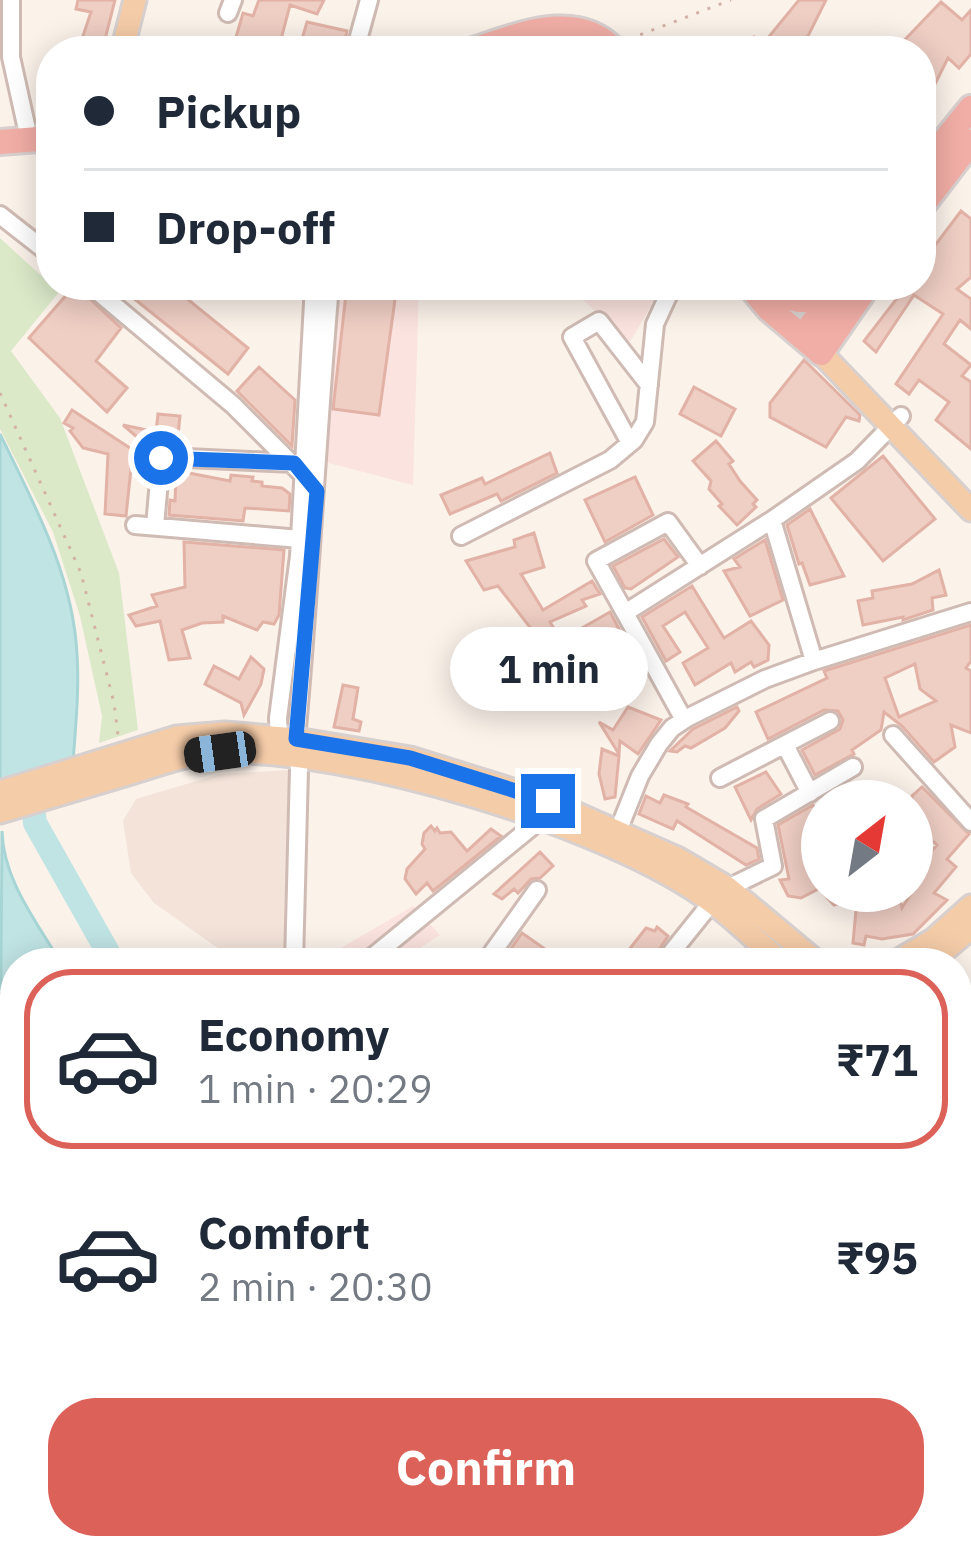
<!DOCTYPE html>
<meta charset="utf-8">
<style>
:root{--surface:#fff;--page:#f2f2f3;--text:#1f2937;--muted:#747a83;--line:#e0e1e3;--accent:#dc6159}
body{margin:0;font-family:"IBM Plex Sans",sans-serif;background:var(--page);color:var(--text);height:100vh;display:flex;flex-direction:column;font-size:45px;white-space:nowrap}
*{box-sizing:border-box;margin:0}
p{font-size:39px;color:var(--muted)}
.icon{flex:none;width:66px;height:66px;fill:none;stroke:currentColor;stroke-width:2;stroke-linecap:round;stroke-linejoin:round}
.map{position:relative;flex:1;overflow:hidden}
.panel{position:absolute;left:0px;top:948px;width:972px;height:612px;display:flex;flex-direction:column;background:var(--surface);border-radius:48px 48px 0 0;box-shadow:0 6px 30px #0003}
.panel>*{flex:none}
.hud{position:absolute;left:36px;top:36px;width:900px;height:264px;border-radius:48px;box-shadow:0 6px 30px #0003;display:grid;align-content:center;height:264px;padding:0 48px;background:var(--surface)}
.needle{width:78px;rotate:31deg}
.fabs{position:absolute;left:801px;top:780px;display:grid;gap:24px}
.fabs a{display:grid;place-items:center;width:132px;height:132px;border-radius:50%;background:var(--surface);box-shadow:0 6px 30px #0003;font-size:60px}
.end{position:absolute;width:54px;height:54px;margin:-27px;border:15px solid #1a73e8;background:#fff;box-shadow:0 0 0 6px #fff}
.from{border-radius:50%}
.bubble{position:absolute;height:84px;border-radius:42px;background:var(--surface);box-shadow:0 6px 30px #0003;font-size:39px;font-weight:700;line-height:84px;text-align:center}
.car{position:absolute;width:36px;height:72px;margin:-36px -18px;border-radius:15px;box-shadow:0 0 9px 3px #0007;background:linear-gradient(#222 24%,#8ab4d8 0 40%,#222 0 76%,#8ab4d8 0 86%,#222 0)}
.hud b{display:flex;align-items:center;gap:42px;height:114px;font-size:45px}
.hud b+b{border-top:3px solid var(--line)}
.hud i{width:30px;height:30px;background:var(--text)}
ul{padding:21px 0 0;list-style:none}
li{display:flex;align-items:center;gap:36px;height:180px;margin:0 24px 18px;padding:0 24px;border:6px solid transparent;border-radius:48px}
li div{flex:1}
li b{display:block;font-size:45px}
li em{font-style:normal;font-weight:700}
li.on{border-color:var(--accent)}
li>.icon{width:108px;height:108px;stroke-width:1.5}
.cta{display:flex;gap:24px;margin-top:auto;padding:24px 48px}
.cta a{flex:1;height:138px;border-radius:48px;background:var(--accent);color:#fff;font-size:48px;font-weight:700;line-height:138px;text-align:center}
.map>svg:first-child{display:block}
.residential{fill:#f3e3d9}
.commercial{fill:#fbe3df}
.green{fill:#dbe9c9}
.water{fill:#c0e4e4;stroke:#a7d5d5;stroke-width:3}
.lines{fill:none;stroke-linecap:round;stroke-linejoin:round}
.river{stroke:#c0e4e4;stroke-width:24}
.building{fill:#efcec4;stroke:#e1b2a5;stroke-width:3;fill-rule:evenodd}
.minor-casing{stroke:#cfbbb3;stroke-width:22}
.major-casing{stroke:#d8d0ce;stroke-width:27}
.highway-casing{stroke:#d8d0ce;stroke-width:30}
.path{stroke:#d4b1a6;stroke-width:3;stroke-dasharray:3 9;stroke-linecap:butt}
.minor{stroke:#fff;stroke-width:16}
.major{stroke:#f5cca8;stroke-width:21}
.highway{stroke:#f1aea6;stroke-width:24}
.route{stroke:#1a73e8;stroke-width:15}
</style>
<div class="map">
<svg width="971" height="1560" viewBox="0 0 971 1560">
<rect width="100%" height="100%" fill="#fbf2ea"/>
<path class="residential" d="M291,770L284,909L290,953L285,963H239L154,903L131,873L123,821L136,799L220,774Z"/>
<path class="commercial" d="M338,285H419L413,485L325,462Z
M566,285H663L630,342Z
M413,906L440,935L397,963H315Z"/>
<path class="green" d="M0,238L59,292L11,351L60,418L119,573L138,730L99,743L102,716L80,616L53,532L0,429Z
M841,1545L971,1547V1560H819Z"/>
<path class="water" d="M0,434C34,504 73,575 77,654C80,700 73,748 71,794L0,816Z
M2,831C3,880 37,922 61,963H15V1121L0,1107Z"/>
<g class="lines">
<path class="river" d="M30,783L35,823L114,963"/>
</g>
<path class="building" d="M78,0H115L102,51H78L91,12L76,9Z
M259,0H324L317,14L290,5L278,51H232L243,13L253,16Z
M799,0H826L808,36L794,44L791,51H741L754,37L762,45Z
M941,2L962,20L971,10V54L959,68L948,58L932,90L921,83V51H894Z
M307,22L347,31L343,48L302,39Z
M961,211L971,219V277L957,289L971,299V329L960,320L944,344L971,365L962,376L971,382V449L936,420L949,402L919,380L909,394L896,384L943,314L914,295L876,352L864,341L905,288L900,285H921V264Z
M75,285L121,328L96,361L127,388L107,412L29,338Z
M117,285H170L248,348L228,374Z
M347,285H397L379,415L333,409Z
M804,360L860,415L859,421L846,417L826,447L770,417V403Z
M259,367L295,400L292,446L237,391Z
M694,387L735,409L721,436L680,414Z
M72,410L133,450L126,516L105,514L108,454L83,448L70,431L73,428L64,423Z
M158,414L180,416L177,445L144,443L123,425L156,432Z
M716,441L733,461L729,464L740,481L757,500L753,504L756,507L737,525L719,506L722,504L709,489L711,481L693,461Z
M550,453L557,473L501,501L497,494L450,514L441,495L482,478L485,484Z
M883,456L935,519L883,561L831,498Z
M184,472L230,481L231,475L253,477L252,481L262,482V486L282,488L290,494L289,511L245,508L243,521L169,515L170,500L175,501L176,477L183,478Z
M635,477L653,515L605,542L585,500Z
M810,509L844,576L810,585L802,563L799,564L787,525Z
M534,533L544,567L521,574L543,610L592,581L600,594L582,600L586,606L550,622L560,638L546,648L498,586L484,590L466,561L515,547L514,540Z
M664,539L678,557L631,589L625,588L613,566Z
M765,540L783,600L750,616L724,571L740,567L734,559Z
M184,542L284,550L279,615L274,624L263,622L257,630L223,616V622L202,623L182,630L190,658L169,660L160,621L136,626L129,615L157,606L152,595L185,587Z
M939,570L946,595L932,598L933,610L903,620V617L863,625L858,601L873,598L872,591L912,584Z
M692,586L724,638L751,621L769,645L768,660L754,667L751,662L735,672L731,663L695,685L683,663L708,648L685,612L663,626L680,652L666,661L642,617Z
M610,612L626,642L612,654V663L598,669V660L580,666L566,637Z
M971,625V661L966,668L971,671V733L951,725L955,747L934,762L902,726L884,712L881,730L852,750L854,754L815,775L802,750L840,729L843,720L838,711L824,710L768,739L756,712L827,678L824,671ZM915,664L920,689L936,701L899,717L885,678Z
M251,657L264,669L261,684L244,715L241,703L205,684L214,666L239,679Z
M343,685L358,688L353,719L361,722L359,731L334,727Z
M628,707L661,720L638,754L620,741L619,754L599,722L613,730Z
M737,707L739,711L725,728L691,748L685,746L677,752L670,751L693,729Z
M602,749L619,756L615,797L605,799L599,774Z
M766,772L781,794L757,809L751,820L735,787Z
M922,787L969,834L947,859L956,867L934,893L947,900L913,934L882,939L866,936L864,945L853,943L856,910L864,895L834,905L821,891H885L877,906L881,909L898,891L902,908L922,876L915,870L937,845L920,830L912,844V796Z
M664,795L688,804L686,807L757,848L759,859L746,865L677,821L673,829L639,814L646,796L660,803Z
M813,805L822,824V887L801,898L788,896L780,880L789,879L778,825Z
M431,826L435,831L437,828L440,833L451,832L467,851L491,829L501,836L433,891L427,883L416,894L405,879L407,869L425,849L422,844L424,833Z
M540,852L553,866L540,878L531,879L518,893L514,889L502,899L494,894Z
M657,927L668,936L650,963L641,957L633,963L624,956L646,928L655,931Z
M522,933L565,963H501Z"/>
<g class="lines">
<g class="minor-casing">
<path id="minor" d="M11,0V57L26,125
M228,13L233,0
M355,51L369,0
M0,215L51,255
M90,285L233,405L304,476
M630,443L572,337L599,321L649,385
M144,456L294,463
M772,520L857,461L901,416
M135,525L300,539
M155,526L161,458
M461,536L610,460L634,440L645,422L655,324L673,285
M625,613L596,561L668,522L700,566
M684,720L625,613L772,520L814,661
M893,735L971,822
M284,743L279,737L278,718L299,556L314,285
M785,745L810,793
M720,778L830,721
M618,831L640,776L659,744L672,728L687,718L765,679L814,661L971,612
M294,963L299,769L296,739C310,587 317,436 330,285
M365,963L540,820
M485,963L537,890
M663,963L712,902L728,888L773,866L764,819L853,767
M957,1024L971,1037
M957,1111L971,1097
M0,1117L15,1132
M957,1167L971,1178
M0,1197L15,1207
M0,1225L15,1234
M957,1312L971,1322
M957,1379L971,1361
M0,1393L9,1372L12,1348L4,1312L15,1285
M957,1497L971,1506
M0,1526L15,1535
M32,1545L57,1560
M295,1545L339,1560
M715,1545L735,1560
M201,1560L208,1545
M801,1560L821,1545"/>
</g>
<g class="major-casing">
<path id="major" d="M122,51L135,0
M821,353L971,510
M0,792L177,737L225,733L296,739L410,758L548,801L677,858L728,888L818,963
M0,812C44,799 88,786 131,773C160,764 190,753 220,752C348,747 611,826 713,903C737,921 759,943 782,963
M894,963L933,940L971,906
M929,963L971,928"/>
</g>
<g class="highway-casing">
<path id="highway" d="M470,51C516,37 576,8 615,51
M0,142L51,138
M921,170L971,108
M921,207L971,142
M749,285L769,309L821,353L868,285
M771,293L799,300H831
M802,337L842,285"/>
</g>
<path class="path" d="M629,39L731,0
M0,393L81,573L114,703L118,735
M0,1256L15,1263
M10,1479L15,1494
M563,1545L557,1554L568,1560
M609,1545L634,1560
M589,1554L600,1560
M78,1560L81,1545
M584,1560L593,1545"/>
<use href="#minor" class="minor"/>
<use href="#major" class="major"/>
<use href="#highway" class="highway"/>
</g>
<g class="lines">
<path class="route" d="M161,458L294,463L317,491L296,739L410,758L548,801"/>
</g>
</svg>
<div class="fabs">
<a><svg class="needle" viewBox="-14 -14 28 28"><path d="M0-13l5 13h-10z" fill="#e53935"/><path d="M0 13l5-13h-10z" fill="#747a83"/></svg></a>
</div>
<i class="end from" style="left:161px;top:458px"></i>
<i class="end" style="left:548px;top:801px"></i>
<div class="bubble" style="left:450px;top:627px;width:198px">1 min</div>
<i class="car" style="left:220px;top:752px;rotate:262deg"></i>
<div class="hud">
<b><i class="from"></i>Pickup</b>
<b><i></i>Drop-off</b>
</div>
<section class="panel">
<ul>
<li class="on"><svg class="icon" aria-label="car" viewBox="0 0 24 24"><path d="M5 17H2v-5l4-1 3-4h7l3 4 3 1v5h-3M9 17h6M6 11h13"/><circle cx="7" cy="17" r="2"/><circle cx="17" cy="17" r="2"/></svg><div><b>Economy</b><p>1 min · 20:29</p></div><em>₹71</em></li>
<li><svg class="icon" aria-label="car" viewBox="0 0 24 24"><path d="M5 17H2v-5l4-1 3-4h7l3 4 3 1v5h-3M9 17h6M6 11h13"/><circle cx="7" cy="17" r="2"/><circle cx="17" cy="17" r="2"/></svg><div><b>Comfort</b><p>2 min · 20:30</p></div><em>₹95</em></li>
</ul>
<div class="cta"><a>Confirm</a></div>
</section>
</div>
